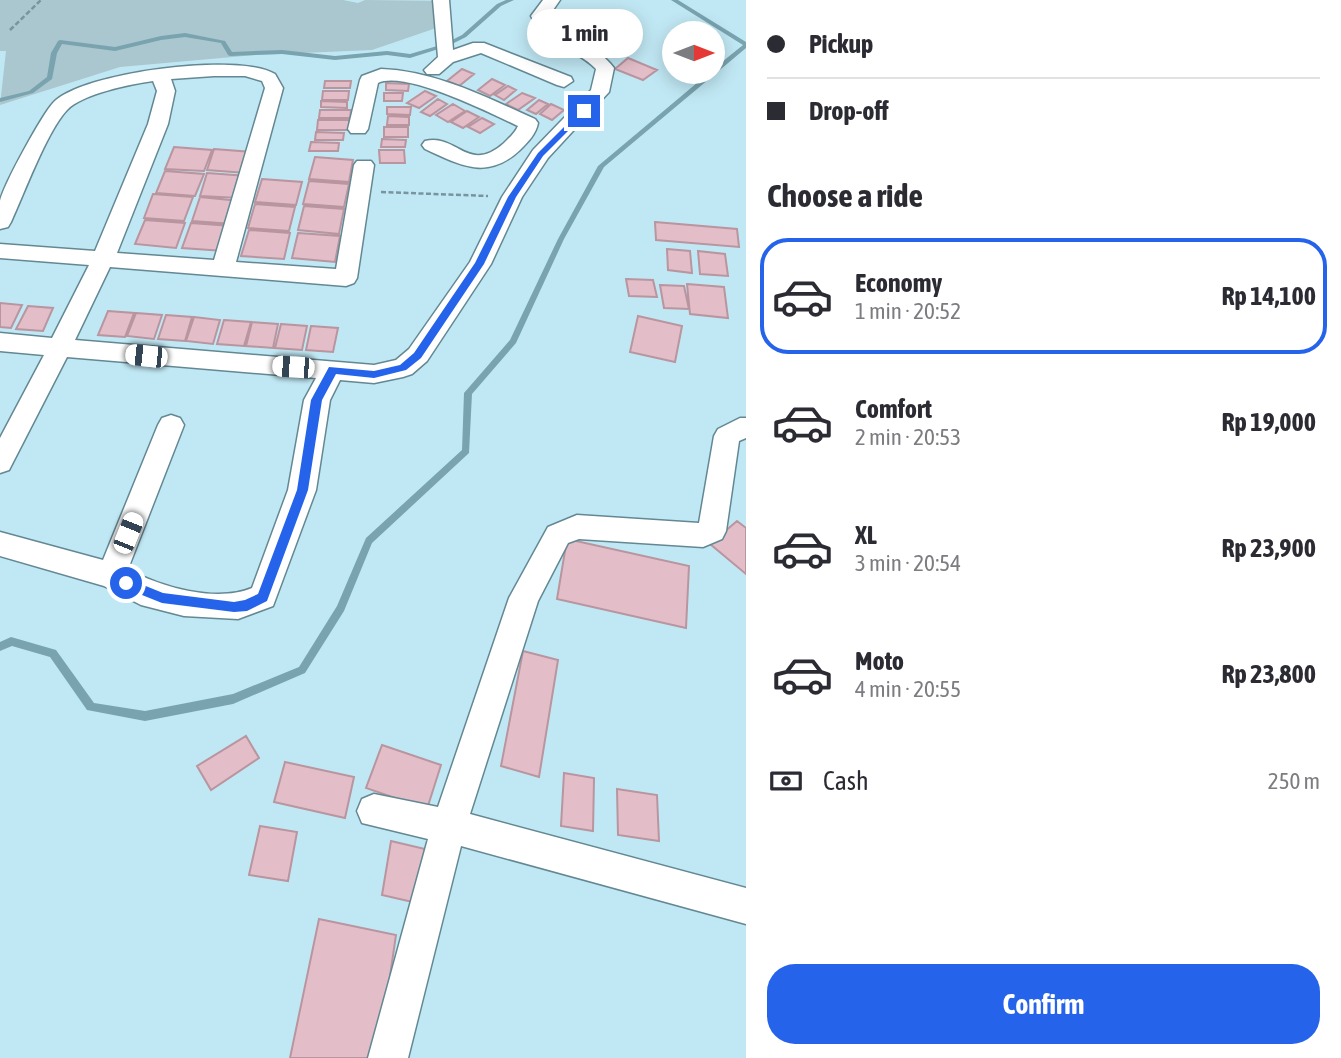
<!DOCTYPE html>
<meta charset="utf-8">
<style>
:root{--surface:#fff;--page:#f2f2f3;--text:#2b2b33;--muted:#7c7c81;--line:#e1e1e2;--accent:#2563eb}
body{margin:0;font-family:"Asap Condensed",sans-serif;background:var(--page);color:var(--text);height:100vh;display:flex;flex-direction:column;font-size:26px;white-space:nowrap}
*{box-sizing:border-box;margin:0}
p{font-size:23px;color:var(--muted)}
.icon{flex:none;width:38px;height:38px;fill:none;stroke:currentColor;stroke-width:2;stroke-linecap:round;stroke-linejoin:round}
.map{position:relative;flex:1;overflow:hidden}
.side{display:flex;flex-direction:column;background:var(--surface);width:595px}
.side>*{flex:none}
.banner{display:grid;align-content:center;height:154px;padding:0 21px;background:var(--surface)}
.needle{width:46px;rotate:90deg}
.buttons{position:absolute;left:662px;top:21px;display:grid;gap:14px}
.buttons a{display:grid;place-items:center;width:63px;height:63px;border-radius:50%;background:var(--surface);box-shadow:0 4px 18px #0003;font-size:35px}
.end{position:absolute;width:32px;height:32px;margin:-16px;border:9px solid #2563eb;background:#fff;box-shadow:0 0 0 4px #fff}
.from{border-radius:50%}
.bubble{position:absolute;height:49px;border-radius:24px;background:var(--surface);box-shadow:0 4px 18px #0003;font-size:23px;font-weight:700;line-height:49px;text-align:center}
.car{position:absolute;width:21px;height:42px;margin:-21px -10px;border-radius:9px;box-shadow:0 0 5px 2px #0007;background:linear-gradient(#fff 24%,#345 0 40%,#fff 0 76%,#345 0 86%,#fff 0)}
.banner b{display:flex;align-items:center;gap:24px;height:66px;font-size:26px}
.banner b+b{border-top:2px solid var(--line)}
.banner i{width:18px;height:18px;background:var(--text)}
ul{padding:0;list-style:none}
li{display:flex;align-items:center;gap:21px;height:116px;margin:0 14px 10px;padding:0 7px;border:4px solid transparent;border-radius:28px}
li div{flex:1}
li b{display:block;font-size:26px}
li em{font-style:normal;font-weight:700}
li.active{border-color:var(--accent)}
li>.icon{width:63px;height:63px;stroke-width:1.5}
h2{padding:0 21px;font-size:32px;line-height:84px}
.pay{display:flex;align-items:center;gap:18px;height:77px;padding:0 21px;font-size:26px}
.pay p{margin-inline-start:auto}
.button{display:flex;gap:14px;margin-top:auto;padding:14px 21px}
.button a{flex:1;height:80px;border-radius:28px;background:var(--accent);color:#fff;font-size:28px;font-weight:700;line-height:80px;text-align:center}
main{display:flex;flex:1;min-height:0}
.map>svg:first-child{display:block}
.green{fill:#aac6ce}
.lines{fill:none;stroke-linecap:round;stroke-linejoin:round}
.stream{fill:#79a3af;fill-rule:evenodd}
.building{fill:#e3bec8;stroke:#b8959f;stroke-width:2}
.street-casing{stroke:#638893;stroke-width:3}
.path{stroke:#78959e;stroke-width:2.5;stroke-dasharray:5 2.5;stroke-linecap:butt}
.street{fill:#fff;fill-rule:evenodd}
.route{fill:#2563eb}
</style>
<main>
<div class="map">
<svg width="746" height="1058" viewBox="0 0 746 1058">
<rect width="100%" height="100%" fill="#c0e8f4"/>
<path class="green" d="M0,0H343L358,3L365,0L449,1L442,26L372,50L255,55L120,67L0,105L6,51H0Z"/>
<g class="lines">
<path class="stream" d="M506,0H514L501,6L466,37L448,46L410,58L387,55L335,60L282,54L230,56L228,55L221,43L185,37L161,40L115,51L62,44L57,53L52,79L33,93L0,102V98L29,91L47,77L51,53L58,41L60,40L115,47L161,36L185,33L225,41L232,52L282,50L335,56L387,51L410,54L444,44L462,35L497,4Z
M671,0H678L746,42V48L604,167L564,239L516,343L472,394L469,453L372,543L344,611L305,673L233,704L145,721L87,710L50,657L12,646L0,651V642L11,637L56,650L94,703L145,711L233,694L299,667L337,606L366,538L462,450L464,393L510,340L558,239L598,166L710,72H712V70L743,45Z"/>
</g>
<path class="building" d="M582,16L600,22L594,27L576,21Z
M628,58L657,70L643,80L615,69Z
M462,69L474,74L459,86L447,81Z
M492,79L505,85L490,96L478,90Z
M325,81H351L350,88H324Z
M386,83L409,84L408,91L386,90Z
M508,86L516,90L504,100L495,95Z
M323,91H349L348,100H322Z
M425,91L436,96L419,108L407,103Z
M384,93H403L402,101H384Z
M522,93L535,98L518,110L506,104Z
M438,99L447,104L430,116L421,112Z
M539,100L548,104L536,114L527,110Z
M321,101L347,102V108L321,107Z
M453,104L465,111L448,122L436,115Z
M551,104L564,110L552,120L540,114Z
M387,107H411L410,115L387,114Z
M320,110H351L350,118H319Z
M467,111L479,117L463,128L451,122Z
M388,116L409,117V125H387Z
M482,118L494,124L480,133L468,127Z
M318,120H349V130H317Z
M384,127H408V137H384Z
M316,132L344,133L343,140H315Z
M382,139L406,140L405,147H381Z
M311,142L339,143L338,151H309Z
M174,147L212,150L204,171L165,169Z
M214,149L252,152L246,173L207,170Z
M379,150H404L405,163H380Z
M315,157L353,160L349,182L309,179Z
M165,171L204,174L195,196L156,193Z
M207,173L247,176L239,198L200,196Z
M262,179L302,182L296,205L255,202Z
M309,181L349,184L344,207L303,204Z
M153,194L193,197L184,221L144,218Z
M200,197L240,201L233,224L192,221Z
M255,204L295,207L289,231L248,228Z
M304,206L344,209L339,234L298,230Z
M145,220L185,223L176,248L135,244Z
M655,222L737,229L739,247L656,240Z
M191,223L232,226L224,251L182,248Z
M249,230L290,233L284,259L241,256Z
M298,233L340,236L335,262L292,258Z
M667,249L690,251L692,273L668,270Z
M698,251L725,254L728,276L700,274Z
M626,279L653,280L657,297L629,296Z
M687,284L724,287L728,318L690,314Z
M660,285L684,286L689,309L664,308Z
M0,303L22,305L11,328L0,327Z
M28,306L53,308L43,331L16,329Z
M108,311L134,313L125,337L98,335Z
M136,313L162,315L154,339L127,336Z
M166,315L192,317L185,341L158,339Z
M638,316L682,326L675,362L630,352Z
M194,317L220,320L213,344L186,341Z
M224,320L251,322L244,346L217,344Z
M252,322L278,324L273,348L246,346Z
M281,324L307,326L302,350L275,348Z
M311,326L338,328L333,352L306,350Z
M737,521L746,528V574L710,544Z
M567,539L689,566L686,628L557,599Z
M523,651L558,660L539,777L501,766Z
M246,736L259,758L211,790L197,766Z
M382,745L441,765L427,809L366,788Z
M285,762L354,777L345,818L274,802Z
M564,773L594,778L593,831L561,826Z
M617,789L657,795L659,841L618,835Z
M260,826L297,832L288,881L249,875Z
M391,841L425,849L417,903L382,895Z
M319,919L396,935L378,1058H290Z"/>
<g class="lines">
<g class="street-casing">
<path id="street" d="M433,0H449L453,50L473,43H484L571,77L573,81L564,87L557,85L481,53L453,62L439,74H427L424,70L438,57Z
M543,0H560L549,16L551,21C570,40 598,46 614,68L609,92L548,158L522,197L491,264L427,361L412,374L403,377L374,383L340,380L330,400L316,490L273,606L238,619L184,616L141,605L104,586L0,556V532L103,560L158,425L162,418L171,415L180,418L184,425L128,569C160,587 216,603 252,588L288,490L304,400L316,378L67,357L9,470L0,473V438L44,355L0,351V333L52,338L89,265L0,258V244L95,251L148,124L157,91L153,81C131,84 82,94 67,110C47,131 24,194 11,222L8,227L0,229C0,220 0,211 0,202C2,187 42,115 53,103C81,72 240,52 275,74L283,88L236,262L336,269L354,165L357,161H371L374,165L357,278L354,283L346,286L110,267L75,340L374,365L396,360L409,349L470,262L502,197L533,150L591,90L596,69C576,48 543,44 531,16ZM214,76H245L262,81L265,88L214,260L117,253L168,124L175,91L171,79Z
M381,69C435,71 486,97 535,119L538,123C536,134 528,142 520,150C487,181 460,165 425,149L422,145L425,141C457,133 468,175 504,143C509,138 515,133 518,126C490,113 405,70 378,83L368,129L365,133H351L348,129L360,80L362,76Z
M740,418H746V438L739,441L726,531L722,539L703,547L579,539L568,543L538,601L470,814L746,888V924L461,846L408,1058H368L428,839L362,823L357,811L362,799L374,794L438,807L509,598L548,527L577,515L699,523L714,436L718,429Z"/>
</g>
<path class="path" d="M10,30L41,0
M381,192L488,196"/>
<use href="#street" class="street"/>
</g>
<path class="route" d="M582,109L588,111L543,156L516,197L484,264L421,358L406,370L374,378L336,374L322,400L308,490L267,601L247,611L234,612L162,603L122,587V579L126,578L163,593L234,602L245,600L258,594L297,490L311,400L329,367L374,371L400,365L414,353L475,263L508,197L538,153Z"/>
</svg>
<div class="buttons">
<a><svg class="needle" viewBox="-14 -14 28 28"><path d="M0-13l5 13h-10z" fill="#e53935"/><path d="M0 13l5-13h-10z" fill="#7c7c81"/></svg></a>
</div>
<i class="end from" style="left:126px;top:583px"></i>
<i class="end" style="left:584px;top:111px"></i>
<div class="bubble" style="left:527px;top:9px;width:116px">1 min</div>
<i class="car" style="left:146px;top:356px;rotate:276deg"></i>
<i class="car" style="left:293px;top:367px;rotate:274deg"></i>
<i class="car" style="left:128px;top:533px;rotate:22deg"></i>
</div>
<section class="side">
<div class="banner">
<b><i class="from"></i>Pickup</b>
<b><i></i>Drop-off</b>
</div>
<h2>Choose a ride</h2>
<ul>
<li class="active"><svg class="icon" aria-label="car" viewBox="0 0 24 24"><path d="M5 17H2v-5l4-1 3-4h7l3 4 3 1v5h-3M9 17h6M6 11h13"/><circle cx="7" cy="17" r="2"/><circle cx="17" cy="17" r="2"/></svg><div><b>Economy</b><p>1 min · 20:52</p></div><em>Rp 14,100</em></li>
<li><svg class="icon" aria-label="car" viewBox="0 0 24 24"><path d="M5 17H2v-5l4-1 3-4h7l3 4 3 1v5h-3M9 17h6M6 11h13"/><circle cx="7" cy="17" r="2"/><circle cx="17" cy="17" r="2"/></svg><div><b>Comfort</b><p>2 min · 20:53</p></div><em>Rp 19,000</em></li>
<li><svg class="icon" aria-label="car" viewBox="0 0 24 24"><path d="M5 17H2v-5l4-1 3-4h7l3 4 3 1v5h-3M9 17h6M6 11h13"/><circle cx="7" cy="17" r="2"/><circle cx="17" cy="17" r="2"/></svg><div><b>XL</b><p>3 min · 20:54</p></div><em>Rp 23,900</em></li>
<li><svg class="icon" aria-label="car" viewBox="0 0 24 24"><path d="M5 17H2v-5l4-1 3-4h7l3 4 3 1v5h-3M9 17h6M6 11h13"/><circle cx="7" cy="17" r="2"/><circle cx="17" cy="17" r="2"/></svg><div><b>Moto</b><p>4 min · 20:55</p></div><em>Rp 23,800</em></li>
</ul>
<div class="pay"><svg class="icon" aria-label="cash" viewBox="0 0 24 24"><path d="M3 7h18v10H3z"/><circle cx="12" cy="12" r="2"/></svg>Cash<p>250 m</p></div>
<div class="button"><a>Confirm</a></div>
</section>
</main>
